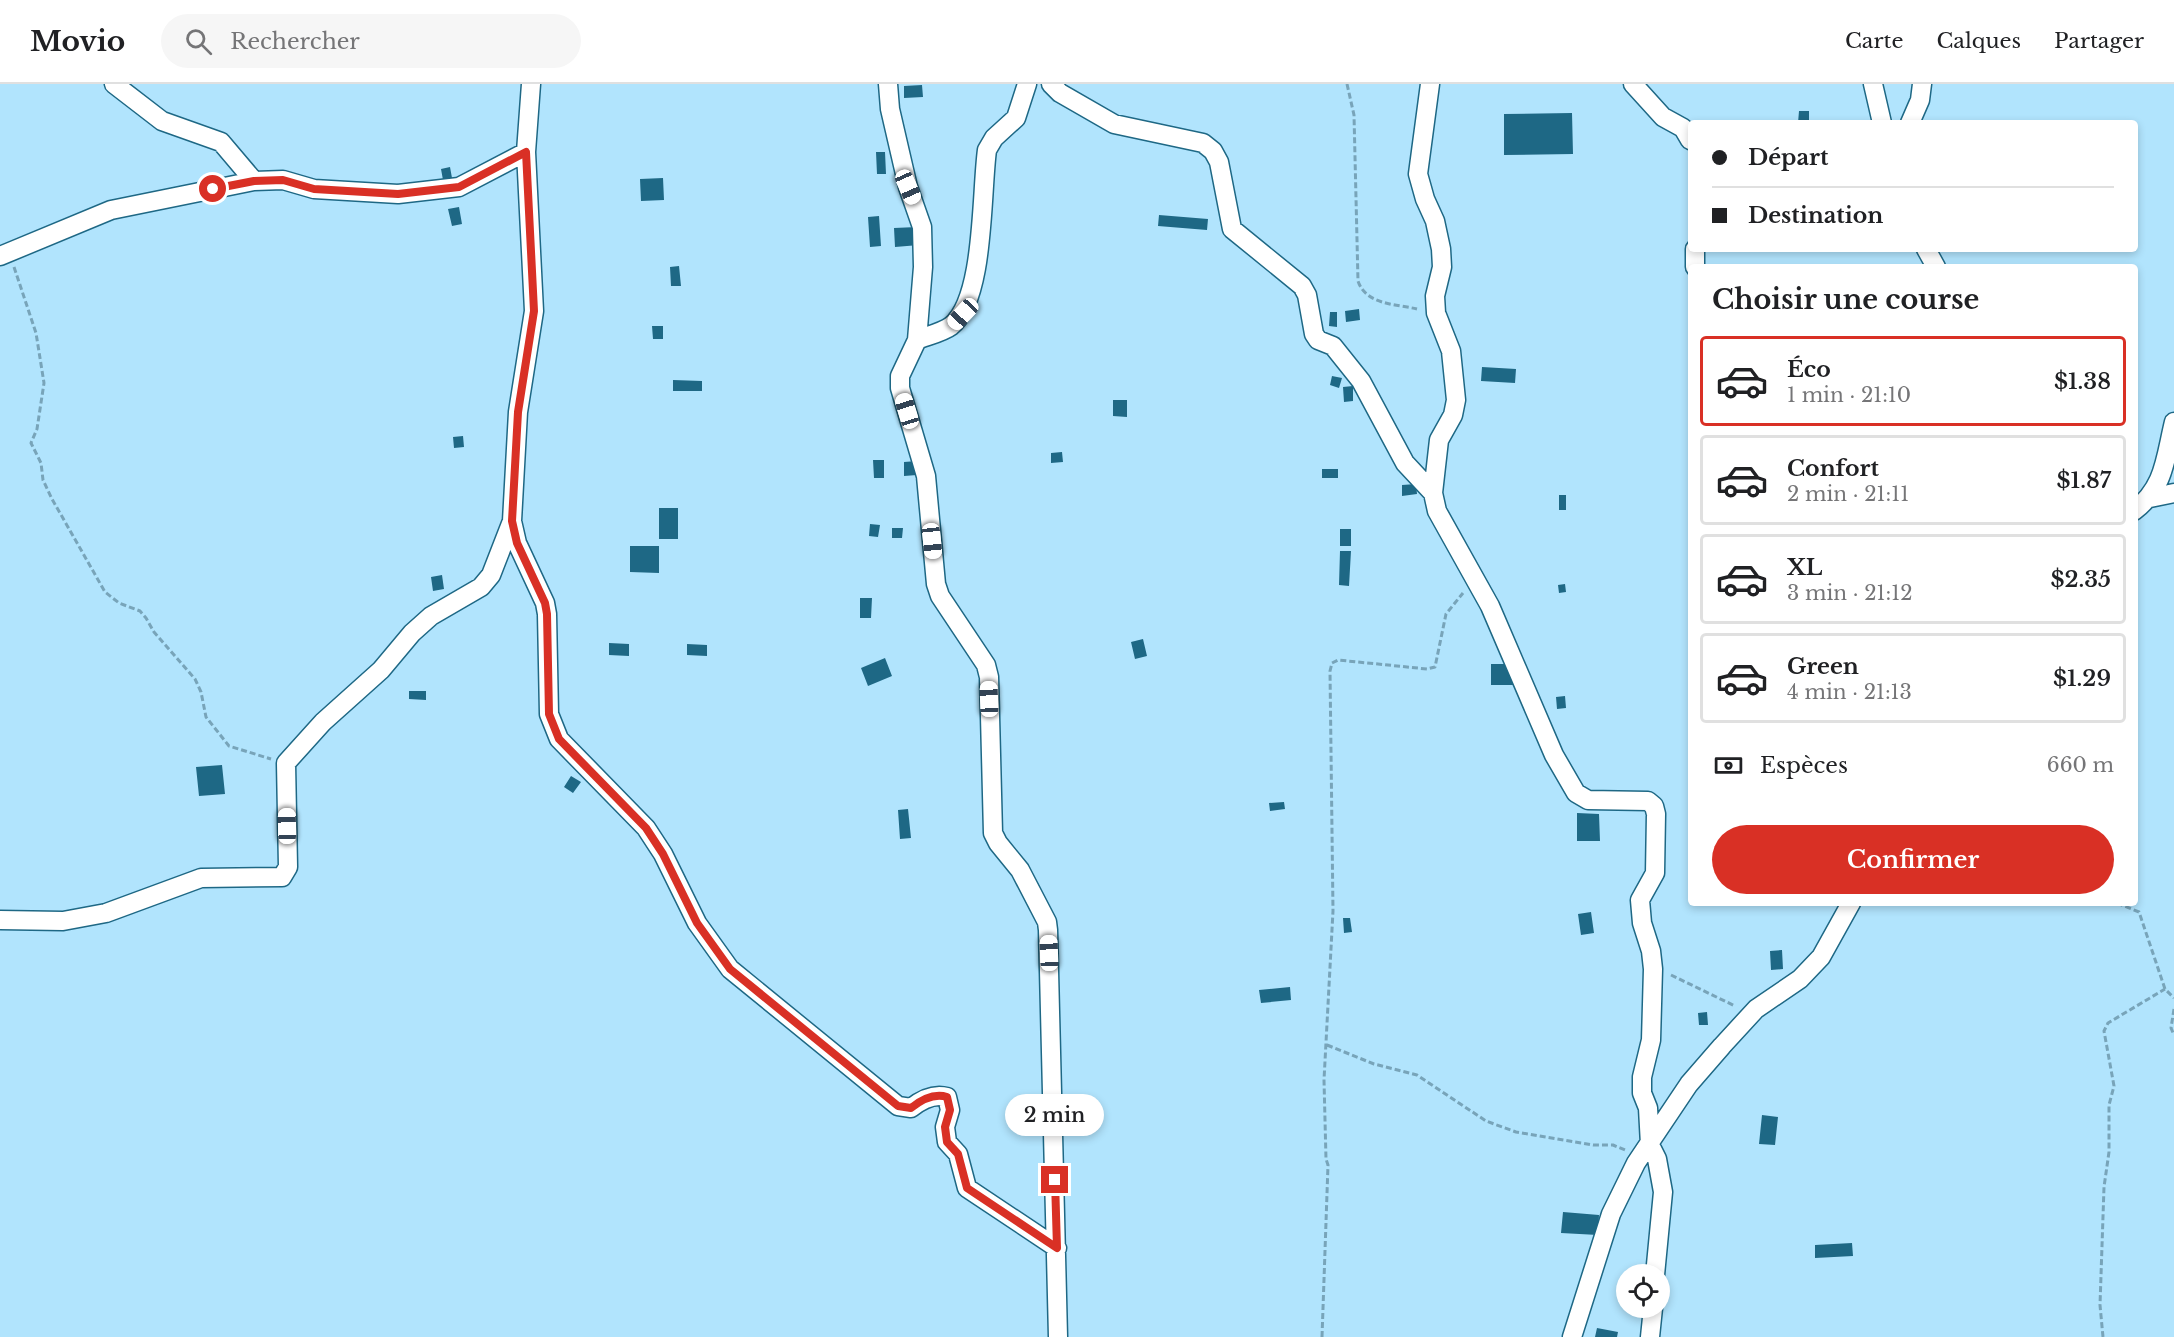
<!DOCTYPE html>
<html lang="fr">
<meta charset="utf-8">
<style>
:root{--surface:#fff;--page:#f6f6f6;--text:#202124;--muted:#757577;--line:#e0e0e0;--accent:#d93025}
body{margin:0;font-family:"Libre Baskerville",serif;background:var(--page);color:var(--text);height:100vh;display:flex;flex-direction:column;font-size:22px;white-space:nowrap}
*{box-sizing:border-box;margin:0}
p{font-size:20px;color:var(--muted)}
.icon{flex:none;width:33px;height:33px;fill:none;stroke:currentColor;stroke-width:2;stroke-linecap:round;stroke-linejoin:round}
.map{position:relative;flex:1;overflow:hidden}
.sheet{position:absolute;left:1688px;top:180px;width:450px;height:642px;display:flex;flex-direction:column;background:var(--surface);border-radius:6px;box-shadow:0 3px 9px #0003}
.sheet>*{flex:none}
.guide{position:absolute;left:1688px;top:36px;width:450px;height:132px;border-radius:6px;box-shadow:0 3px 9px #0003;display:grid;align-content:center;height:132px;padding:0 24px;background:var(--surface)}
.tools{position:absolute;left:1616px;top:1180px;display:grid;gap:12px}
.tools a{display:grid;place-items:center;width:54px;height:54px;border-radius:50%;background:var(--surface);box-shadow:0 3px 9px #0003;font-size:30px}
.end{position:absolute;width:27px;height:27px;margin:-14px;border:8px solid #d93025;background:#fff;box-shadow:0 0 0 3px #fff}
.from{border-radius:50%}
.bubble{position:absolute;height:42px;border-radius:21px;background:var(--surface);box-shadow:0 3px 9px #0003;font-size:20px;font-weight:600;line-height:42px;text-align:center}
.car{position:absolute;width:18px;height:36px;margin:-18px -9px;border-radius:8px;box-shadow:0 0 4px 2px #0007;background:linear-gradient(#fff 24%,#345 0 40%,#fff 0 76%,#345 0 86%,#fff 0)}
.guide b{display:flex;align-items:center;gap:21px;height:57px;font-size:22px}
.guide b+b{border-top:2px solid var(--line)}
.guide i{width:15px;height:15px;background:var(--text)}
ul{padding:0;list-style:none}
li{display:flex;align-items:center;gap:18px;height:90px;margin:0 12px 9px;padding:0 12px;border:3px solid var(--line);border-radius:6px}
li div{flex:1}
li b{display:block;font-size:22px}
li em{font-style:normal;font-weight:600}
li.selected{border-color:var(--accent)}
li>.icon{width:54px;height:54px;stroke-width:1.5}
h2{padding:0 24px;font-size:27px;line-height:72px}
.pay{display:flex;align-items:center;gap:15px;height:66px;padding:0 24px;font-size:22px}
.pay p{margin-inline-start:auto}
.action{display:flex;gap:12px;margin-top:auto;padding:12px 24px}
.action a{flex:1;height:69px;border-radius:36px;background:var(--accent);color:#fff;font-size:24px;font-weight:600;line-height:69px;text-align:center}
header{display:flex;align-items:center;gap:36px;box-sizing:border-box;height:84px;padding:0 30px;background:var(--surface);border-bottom:2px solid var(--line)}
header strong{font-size:28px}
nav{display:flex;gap:33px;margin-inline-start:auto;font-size:21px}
.search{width:420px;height:54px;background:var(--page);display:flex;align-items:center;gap:15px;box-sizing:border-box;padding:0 21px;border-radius:33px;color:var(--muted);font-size:22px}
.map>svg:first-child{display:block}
.building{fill:#1e6885}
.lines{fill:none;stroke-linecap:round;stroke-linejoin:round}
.street-casing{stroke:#1e6885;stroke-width:21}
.path{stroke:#78a4b9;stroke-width:3;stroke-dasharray:6 3;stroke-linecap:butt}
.street{stroke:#fff;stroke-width:18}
.route{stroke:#d93025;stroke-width:8}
</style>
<header>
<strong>Movio</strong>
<div class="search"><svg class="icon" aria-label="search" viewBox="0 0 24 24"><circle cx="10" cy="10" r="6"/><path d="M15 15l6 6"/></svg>Rechercher</div>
<nav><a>Carte</a><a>Calques</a><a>Partager</a></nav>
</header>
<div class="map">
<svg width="2174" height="1253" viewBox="0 0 2174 1253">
<rect width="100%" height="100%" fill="#b1e4fd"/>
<path class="building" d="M922,1L923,13L904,14V2Z
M1799,27H1809V39H1798Z
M1572,29L1573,70L1504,71V30Z
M876,68H885L886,90H877Z
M450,83L452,94L443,96L441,85Z
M663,94L664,116L641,117L640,95Z
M459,123L462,140L452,142L448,125Z
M1159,131L1208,135L1207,146L1158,142Z
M879,132L881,162L870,163L868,133Z
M917,143L919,161L895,163L894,144Z
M679,182L681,202H671L670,183Z
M1359,225L1360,236L1346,238L1345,227Z
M1330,228H1337V243L1329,242Z
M652,242H663V255H653Z
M1482,283L1516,285L1515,299L1481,297Z
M1332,292L1342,294L1339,304L1330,301Z
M673,296L702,297V307H673Z
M1353,302V317L1344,318L1343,303Z
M1113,316H1127V333L1113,332Z
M463,352L464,363L454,364L453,353Z
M1062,368L1063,378L1051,379V369Z
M873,376H884V394H874Z
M917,377V391L904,392V378Z
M1322,385H1338V394H1322Z
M1416,400L1417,410L1402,412V401Z
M1559,411H1566V426H1559Z
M659,424H678V455H659Z
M870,440L880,441L878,453L869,452Z
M892,444H903L902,454H892Z
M1340,445H1351V462H1340Z
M630,462H659V489L630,488Z
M1340,467H1351L1349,502L1339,501Z
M442,491L444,505L433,507L431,493Z
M1565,500L1566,508L1559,509L1558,501Z
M860,514H872L871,534H860Z
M1143,555L1147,572L1135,575L1131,558Z
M609,559L629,560V572L609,571Z
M687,560L707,561V572L687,571Z
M885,574L892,592L868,602L861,584Z
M1491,580H1514V601H1491Z
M409,607H426V616L409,615Z
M1565,612L1566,624L1557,625L1556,613Z
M222,681L225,710L199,712L196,683Z
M571,692L581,698L573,709L564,703Z
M1284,718L1285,725L1270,727L1269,719Z
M908,725L911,754L900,755L898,726Z
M1577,729L1599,730L1600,757H1577Z
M1591,828L1594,849L1581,851L1578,830Z
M1343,834H1350L1352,848L1344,849Z
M1782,866L1783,885L1771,886L1770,867Z
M1290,903L1291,916L1261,919L1259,906Z
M1707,928L1708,941H1699L1698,929Z
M1762,1031L1778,1033L1775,1061L1759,1060Z
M1563,1128L1599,1131L1598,1151L1561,1149Z
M1852,1159L1853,1172L1815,1174V1161Z
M1597,1244L1618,1248L1617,1253H1595Z"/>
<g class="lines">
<g class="street-casing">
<path id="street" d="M114,0L162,37L221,58L254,97
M531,0L526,68L534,227L518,328L512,437L517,459L545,519L547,530L549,630L559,655L646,744L663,770L697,839L730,885L898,1022L911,1024C921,1016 933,1009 947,1013L950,1026L945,1043L947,1058L958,1070L967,1104L1057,1164
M888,0L890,25L908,103L922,143L923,183L917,256L900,292V304L926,392L936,500L940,512L986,581L989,593L993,749L998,759L1020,786L1047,838L1048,846L1058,1253
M1051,0L1060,9L1114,40L1203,59L1213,67L1219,78L1232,145L1302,202L1307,211L1314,250L1318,256L1333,262L1361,297L1405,379L1433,409
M1430,0L1418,90L1425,115L1435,137L1441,165L1442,183L1435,212L1436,229L1451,267L1456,316L1453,331L1439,356L1433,409L1437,427L1490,522L1554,671L1576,709L1588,716L1648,717L1654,722L1656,730L1655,789L1640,816L1642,839L1651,867L1653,885L1651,956L1642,993V1009L1648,1024L1650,1061L1657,1075L1663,1108L1655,1191
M1633,0L1663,33L1683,44L1690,56
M1873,0L1882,39
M1910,39L1920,16L1922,0
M1926,165L1936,183
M0,172L111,126L254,97L283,96L314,105L398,110L459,103L526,68
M1695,183V165
M917,256C927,252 943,248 951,242C985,215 981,109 987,66L994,54L1016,34L1027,0
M2150,414L2174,409
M2134,427C2165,403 2165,375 2174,338
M0,836L63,837L106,829L201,794L282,793L288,783L286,679L323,638L381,586L412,549L431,532L481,503L491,491L512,437
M1572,1253L1611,1130L1636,1079L1689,1000L1722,962L1756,925L1800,895L1821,873L1851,819
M1650,1253L1653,1224"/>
</g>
<path class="path" d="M1347,0L1354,31L1358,197C1366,221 1396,220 1417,225
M14,183L36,249L44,299L37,345L31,359L41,379L43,396L52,415L105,508L119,519L140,527L146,534L154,548L195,595L201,608L206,633L229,662L271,675
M2117,819L2139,828L2165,905L2174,914
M1671,891L1735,922
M2174,925L2171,944L2174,951
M1327,961L1374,980L1417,991L1486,1037L1516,1048L1593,1061H1613L1625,1066
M1322,1253L1328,1081L1326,1075L1324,996L1333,827L1330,587L1332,579L1338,576L1427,585L1435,583L1446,530L1463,509
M2103,1253L2100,1221L2104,1103L2109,1068V1021L2114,1002L2104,947L2108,939L2165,905"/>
<use href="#street" class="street"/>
</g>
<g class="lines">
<path class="route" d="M213,105L254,97L283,96L314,105L398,110L459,103L526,68L534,227L518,328L512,437L517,459L545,519L547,530L549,630L559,655L646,744L663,770L697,839L730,885L898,1022L911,1024C921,1016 934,1009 947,1013L950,1026L945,1043L947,1058L958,1070L967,1104L1057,1164L1055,1096"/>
</g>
</svg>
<div class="tools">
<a><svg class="icon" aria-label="locate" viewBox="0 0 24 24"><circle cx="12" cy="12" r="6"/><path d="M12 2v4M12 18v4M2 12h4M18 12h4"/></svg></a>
</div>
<i class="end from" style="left:213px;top:105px"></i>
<i class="end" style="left:1055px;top:1096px"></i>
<div class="bubble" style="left:1005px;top:1010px;width:99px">2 min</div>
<i class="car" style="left:908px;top:103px;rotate:156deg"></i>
<i class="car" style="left:963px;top:230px;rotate:223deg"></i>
<i class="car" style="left:907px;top:327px;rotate:343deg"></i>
<i class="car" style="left:932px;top:457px;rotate:174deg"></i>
<i class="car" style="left:989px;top:615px;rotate:358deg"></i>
<i class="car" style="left:287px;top:742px;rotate:359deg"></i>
<i class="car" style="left:1049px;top:869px;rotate:358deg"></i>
<div class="guide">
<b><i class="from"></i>Départ</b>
<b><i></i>Destination</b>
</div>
<section class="sheet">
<h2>Choisir une course</h2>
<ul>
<li class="selected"><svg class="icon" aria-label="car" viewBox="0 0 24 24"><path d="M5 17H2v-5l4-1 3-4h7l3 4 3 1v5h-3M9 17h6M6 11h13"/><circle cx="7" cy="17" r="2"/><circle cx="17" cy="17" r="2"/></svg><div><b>Éco</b><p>1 min · 21:10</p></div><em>$1.38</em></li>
<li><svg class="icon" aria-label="car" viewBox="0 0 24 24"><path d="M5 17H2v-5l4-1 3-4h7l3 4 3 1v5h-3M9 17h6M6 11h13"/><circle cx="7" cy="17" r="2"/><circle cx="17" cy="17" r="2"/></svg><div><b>Confort</b><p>2 min · 21:11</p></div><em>$1.87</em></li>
<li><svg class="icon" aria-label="car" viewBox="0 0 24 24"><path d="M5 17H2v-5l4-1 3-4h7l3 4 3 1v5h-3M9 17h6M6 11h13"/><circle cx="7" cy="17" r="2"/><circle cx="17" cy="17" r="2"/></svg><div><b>XL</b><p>3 min · 21:12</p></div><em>$2.35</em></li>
<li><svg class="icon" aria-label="car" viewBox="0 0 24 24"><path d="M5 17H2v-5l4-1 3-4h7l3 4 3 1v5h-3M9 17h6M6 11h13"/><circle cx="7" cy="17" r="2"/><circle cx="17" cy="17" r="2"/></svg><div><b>Green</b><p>4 min · 21:13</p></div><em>$1.29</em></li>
</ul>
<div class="pay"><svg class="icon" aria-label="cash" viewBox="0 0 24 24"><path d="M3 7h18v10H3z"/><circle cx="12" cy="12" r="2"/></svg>Espèces<p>660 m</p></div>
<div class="action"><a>Confirmer</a></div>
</section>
</div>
